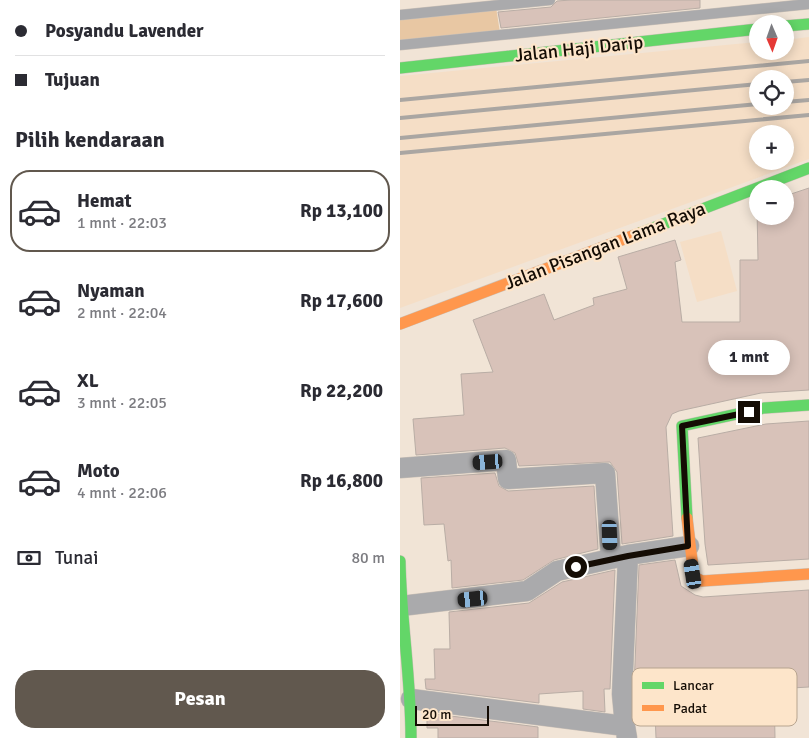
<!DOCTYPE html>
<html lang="id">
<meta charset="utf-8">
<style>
:root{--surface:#fff;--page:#f2f2f3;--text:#2b2b33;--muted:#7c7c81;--line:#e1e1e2;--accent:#61584e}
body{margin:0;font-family:Signika,sans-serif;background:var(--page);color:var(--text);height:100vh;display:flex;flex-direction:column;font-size:19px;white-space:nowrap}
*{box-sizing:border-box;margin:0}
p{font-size:16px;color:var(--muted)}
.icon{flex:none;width:28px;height:28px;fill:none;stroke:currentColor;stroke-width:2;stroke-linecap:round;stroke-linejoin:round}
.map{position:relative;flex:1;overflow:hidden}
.panel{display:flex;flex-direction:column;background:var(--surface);width:400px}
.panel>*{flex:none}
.guide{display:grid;align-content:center;height:110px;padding:0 15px;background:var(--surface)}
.needle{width:32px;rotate:178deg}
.controls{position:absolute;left:349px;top:15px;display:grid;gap:10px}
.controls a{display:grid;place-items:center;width:45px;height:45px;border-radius:50%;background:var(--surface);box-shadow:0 2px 12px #0003;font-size:25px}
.scale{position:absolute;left:15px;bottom:12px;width:74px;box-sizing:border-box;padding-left:5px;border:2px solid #140c04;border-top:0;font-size:14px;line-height:18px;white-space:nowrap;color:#140c04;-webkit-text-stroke:4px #fde5ca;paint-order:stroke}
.end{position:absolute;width:22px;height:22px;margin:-11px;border:6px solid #140c04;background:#fff;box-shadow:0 0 0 2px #fff}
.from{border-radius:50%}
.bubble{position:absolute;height:35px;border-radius:18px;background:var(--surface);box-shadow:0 2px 12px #0003;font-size:16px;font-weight:700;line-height:35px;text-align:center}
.car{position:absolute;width:15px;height:30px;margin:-15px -8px;border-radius:6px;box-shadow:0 0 4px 1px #0007;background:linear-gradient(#222 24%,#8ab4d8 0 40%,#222 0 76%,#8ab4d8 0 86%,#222 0)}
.guide b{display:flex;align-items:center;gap:18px;height:48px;font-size:19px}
.guide b+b{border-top:1px solid var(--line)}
.guide i{width:12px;height:12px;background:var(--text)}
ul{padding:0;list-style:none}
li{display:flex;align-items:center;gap:15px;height:82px;margin:0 10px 8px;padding:0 5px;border:2px solid transparent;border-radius:20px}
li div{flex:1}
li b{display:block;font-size:19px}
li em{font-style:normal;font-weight:700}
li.current{border-color:var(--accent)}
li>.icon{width:45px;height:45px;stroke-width:1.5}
h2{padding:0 15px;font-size:22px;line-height:60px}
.pay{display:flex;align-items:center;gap:12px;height:55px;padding:0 15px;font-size:19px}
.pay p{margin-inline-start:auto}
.primary-button{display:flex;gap:10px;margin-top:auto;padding:10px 15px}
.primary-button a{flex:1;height:58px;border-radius:20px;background:var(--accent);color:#fff;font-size:20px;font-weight:700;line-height:58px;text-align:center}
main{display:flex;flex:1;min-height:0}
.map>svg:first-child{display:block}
.built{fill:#f5dec6;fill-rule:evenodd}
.green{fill:#e8c7a3}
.building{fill:#d8c2b9;stroke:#b9ada5}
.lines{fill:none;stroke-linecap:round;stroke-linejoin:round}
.lane-casing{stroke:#cbc1b7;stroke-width:11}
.street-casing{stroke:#cbc1b7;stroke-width:21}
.fast-casing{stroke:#cbc1b7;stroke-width:12}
.slow-casing{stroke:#cbc1b7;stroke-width:12}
.lane{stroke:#aaaaac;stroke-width:10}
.street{stroke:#aaaaac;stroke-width:20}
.fast{stroke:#63d668;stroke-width:11}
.slow{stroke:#ff974d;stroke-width:11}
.rail{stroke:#aaa6a2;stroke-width:4}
.route{stroke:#140c04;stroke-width:6}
.labels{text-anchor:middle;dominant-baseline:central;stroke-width:4.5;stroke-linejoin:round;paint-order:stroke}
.street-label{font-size:19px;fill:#140c04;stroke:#fde5ca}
.key{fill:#fde5ca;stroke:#b7a48f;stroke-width:1}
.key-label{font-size:14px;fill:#140c04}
</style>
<main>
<section class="panel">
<div class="guide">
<b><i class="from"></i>Posyandu Lavender</b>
<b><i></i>Tujuan</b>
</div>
<h2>Pilih kendaraan</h2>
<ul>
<li class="current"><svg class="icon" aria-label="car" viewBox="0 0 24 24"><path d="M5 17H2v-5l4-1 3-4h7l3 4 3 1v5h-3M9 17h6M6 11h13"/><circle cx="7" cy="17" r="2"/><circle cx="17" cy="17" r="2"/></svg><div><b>Hemat</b><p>1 mnt · 22:03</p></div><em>Rp 13,100</em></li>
<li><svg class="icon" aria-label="car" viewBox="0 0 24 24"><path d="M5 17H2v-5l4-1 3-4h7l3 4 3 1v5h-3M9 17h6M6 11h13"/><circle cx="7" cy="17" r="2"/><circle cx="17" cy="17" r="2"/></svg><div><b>Nyaman</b><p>2 mnt · 22:04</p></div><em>Rp 17,600</em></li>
<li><svg class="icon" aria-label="car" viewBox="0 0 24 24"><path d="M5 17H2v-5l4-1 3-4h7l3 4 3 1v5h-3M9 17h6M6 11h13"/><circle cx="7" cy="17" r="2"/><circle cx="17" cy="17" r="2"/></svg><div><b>XL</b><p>3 mnt · 22:05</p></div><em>Rp 22,200</em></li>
<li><svg class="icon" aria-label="car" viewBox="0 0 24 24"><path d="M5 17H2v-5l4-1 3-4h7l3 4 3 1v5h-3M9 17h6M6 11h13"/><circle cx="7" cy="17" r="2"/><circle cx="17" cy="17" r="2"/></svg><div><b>Moto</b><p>4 mnt · 22:06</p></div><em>Rp 16,800</em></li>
</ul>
<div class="pay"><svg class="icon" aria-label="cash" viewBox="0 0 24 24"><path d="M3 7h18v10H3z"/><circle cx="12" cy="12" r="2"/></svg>Tunai<p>80 m</p></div>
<div class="primary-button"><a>Pesan</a></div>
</section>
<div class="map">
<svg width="409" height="738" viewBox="0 0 409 738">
<rect width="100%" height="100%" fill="#f1e4d6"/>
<path class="built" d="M409,37V159L0,308V76L357,42L358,51H385V40ZM358,79H385V106H358ZM358,134H385V161H358Z
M321,231L337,291L297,302L280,242Z"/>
<path class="green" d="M96,7L100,33L0,43V16Z"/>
<path class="building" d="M171,0H300V8L101,28L98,12L151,7L157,1Z
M409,188V390L361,393L279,411L272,414L266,427L273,536L222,544L217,472L210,462L119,466L115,453L105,448L16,455L13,419L64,415L61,374L93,372L73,320L144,294L154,320L194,305L193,298L227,289L218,257L275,240L281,260L275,262L282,322H340V260H358L357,208L358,216H385V196Z
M409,421V559L308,565L305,544L298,438L366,424Z
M95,473L99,486L108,491L194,486L198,549L154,560L123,580L52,588L51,560L48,561L44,524L24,525L21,478Z
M275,560L281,586L295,595L303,597L409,590V687L374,689L375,738H256L254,687L234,688L239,565Z
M215,570L210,689H204L205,712L183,709V691L139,694V703L26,689L25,679H35L34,649H50L49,612L129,603L162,582Z
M27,713L138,727V738H38V728H27Z"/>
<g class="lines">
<g class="lane-casing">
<path id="lane" d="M0,15L150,0
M0,45L409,4"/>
</g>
<g class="street-casing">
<path id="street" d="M0,468L106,460L108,479L205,473L211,559
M1,606L127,591L157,571L228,555L289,546
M11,699L225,726L227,738
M225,726L222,694L228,555"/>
</g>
<g class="fast-casing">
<path id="fast" d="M385,26L409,24
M0,68L358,29
M240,233L409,168
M287,518L282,426L364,408L409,405
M0,561C1,620 11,679 11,738"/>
</g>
<g class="slow-casing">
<path id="slow" d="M0,324L240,233
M287,518L294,577L302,581L409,574"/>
</g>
<use href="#lane" class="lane"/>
<use href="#street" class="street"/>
<use href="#fast" class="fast"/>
<use href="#slow" class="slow"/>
<path class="rail" d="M385,82L409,80
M0,100L409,61
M385,102L409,100
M0,118L358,84
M0,138L358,104
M0,153L409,115"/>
</g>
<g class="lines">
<path class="route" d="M176,567L228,556L288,546L282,426L349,412"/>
</g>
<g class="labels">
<g class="street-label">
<text transform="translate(179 49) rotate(-6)">Jalan Haji Darip</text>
<text transform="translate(205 246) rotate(-21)">Jalan Pisangan Lama Raya</text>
</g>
</g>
<rect x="232" y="668" width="165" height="58" rx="8" class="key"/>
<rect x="242" y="682" width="22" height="7" fill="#63d668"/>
<rect x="242" y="705" width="22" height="6" fill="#ff974d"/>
<g class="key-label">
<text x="273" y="690">Lancar</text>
<text x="273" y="713">Padat</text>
</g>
</svg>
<div class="controls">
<a><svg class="needle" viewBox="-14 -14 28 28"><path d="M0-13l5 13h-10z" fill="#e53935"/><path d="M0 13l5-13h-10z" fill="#7c7c81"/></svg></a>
<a><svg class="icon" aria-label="locate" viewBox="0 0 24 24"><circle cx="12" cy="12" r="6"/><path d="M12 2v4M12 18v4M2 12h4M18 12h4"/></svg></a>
<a>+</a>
<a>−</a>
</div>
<div class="scale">20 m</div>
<i class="end from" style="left:176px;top:567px"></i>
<i class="end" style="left:349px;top:412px"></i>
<div class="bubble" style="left:308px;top:340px;width:82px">1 mnt</div>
<i class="car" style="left:88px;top:462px;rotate:266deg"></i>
<i class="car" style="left:210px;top:535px;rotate:178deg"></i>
<i class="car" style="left:293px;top:574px;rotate:351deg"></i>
<i class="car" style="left:73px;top:599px;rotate:264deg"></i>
</div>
</main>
